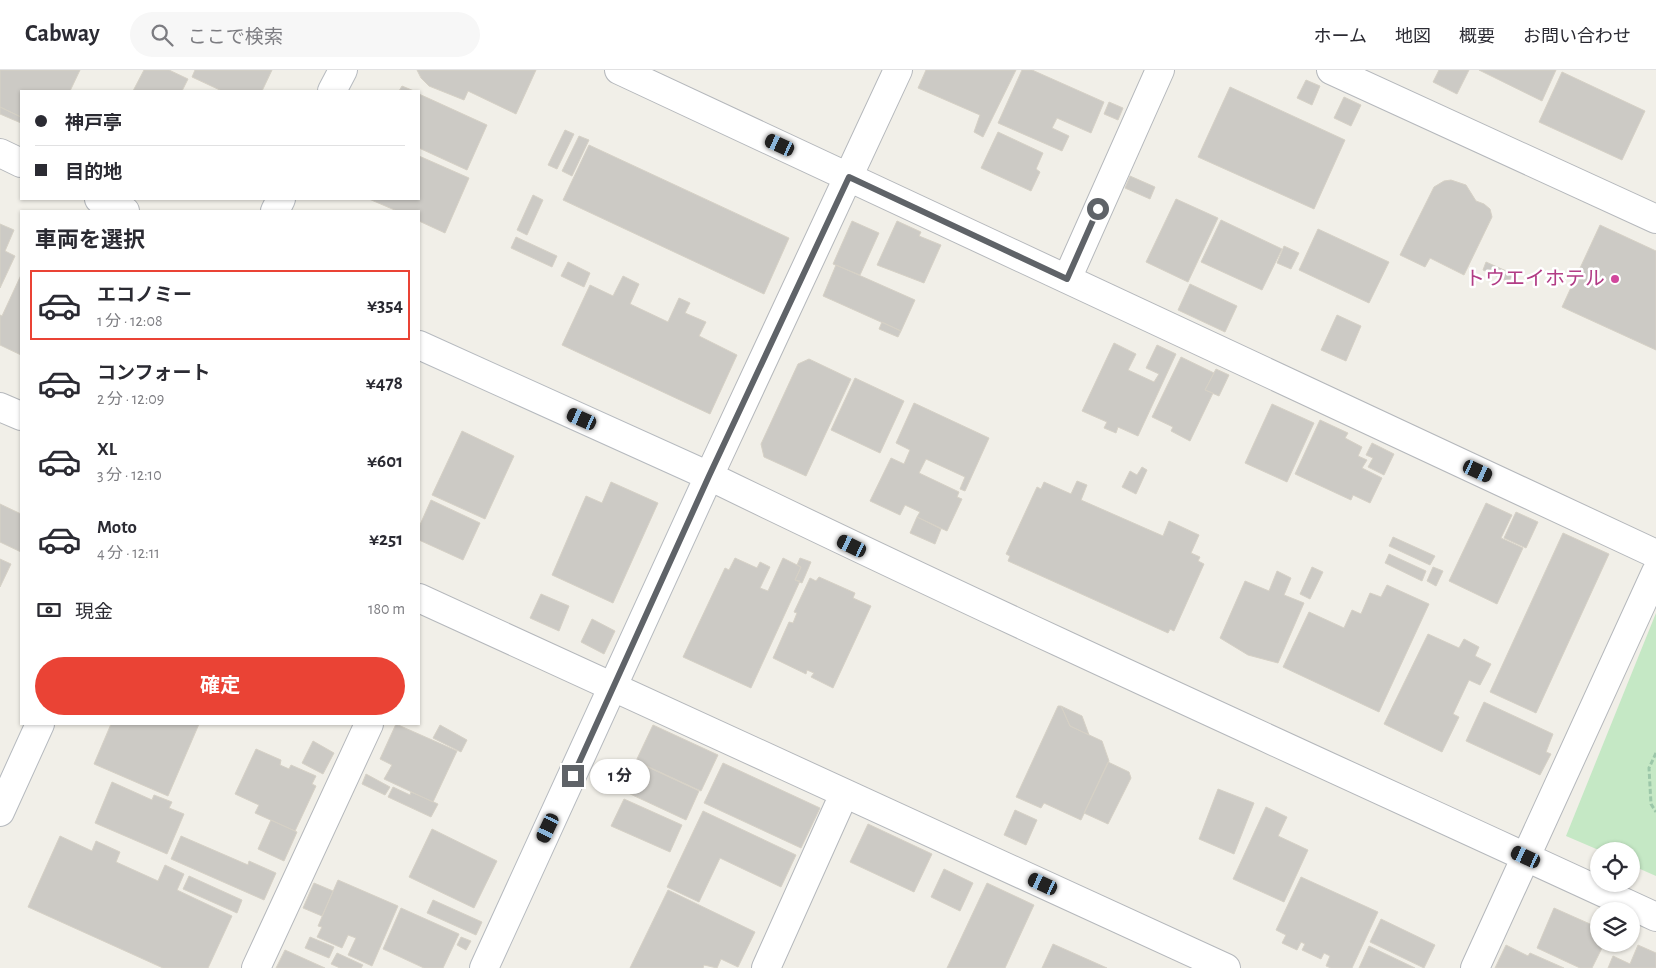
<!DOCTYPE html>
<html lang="ja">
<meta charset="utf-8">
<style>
:root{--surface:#fff;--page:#f7f7f7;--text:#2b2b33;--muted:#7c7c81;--line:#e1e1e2;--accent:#ea4335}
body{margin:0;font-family:"Alegreya Sans","Noto Sans JP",sans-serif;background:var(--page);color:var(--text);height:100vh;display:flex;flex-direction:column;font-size:19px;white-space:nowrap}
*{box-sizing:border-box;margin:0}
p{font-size:16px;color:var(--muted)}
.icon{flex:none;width:28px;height:28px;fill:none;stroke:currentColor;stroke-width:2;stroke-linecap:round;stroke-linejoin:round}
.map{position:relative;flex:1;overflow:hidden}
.side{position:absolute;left:20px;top:140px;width:400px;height:515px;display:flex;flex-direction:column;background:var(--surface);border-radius:0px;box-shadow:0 1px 4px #0004}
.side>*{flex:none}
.guide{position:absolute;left:20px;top:20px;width:400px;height:110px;border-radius:0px;box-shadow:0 1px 4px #0004;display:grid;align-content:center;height:110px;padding:0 15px;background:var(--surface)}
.buttons{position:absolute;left:1590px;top:772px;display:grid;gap:10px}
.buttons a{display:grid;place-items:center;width:50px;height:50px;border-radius:50%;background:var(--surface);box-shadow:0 1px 4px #0004;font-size:25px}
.end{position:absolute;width:22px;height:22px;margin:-11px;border:6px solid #5f6368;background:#fff;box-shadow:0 0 0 2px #fff}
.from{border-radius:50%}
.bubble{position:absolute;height:35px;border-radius:18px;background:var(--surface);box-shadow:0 1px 4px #0004;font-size:16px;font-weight:700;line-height:35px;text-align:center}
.car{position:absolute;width:15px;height:30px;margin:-15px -8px;border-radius:6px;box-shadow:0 0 4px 1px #0007;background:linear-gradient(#222 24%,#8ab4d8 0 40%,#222 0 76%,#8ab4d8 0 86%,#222 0)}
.guide b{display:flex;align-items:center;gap:18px;height:48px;font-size:19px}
.guide b+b{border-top:1px solid var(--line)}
.guide i{width:12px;height:12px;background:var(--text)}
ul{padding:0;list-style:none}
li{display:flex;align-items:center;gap:15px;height:70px;margin:0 10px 8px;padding:0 5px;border:2px solid transparent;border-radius:0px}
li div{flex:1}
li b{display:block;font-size:19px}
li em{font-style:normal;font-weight:700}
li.current{border-color:var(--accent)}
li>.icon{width:45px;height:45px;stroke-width:1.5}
h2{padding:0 15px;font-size:22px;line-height:60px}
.pay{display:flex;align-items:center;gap:12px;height:55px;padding:0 15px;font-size:19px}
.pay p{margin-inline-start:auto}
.cta{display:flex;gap:10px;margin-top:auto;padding:10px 15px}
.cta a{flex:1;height:58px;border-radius:30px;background:var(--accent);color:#fff;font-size:20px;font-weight:700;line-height:58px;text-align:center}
header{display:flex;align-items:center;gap:30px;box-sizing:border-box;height:70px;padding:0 25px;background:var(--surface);border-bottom:1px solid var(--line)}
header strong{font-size:24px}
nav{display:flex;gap:28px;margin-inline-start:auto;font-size:18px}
.search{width:350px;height:45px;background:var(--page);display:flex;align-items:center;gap:12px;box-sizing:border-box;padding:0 18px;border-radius:28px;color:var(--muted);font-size:19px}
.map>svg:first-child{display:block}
.green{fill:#c5e8c5}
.building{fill:#cccac5;stroke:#d6d1c6}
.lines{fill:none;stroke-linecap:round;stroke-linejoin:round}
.street-casing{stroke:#b5b8bc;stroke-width:30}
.secondary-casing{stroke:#b6babf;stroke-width:30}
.path{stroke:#9cc7a9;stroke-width:3;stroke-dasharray:5 2.5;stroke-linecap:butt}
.street{stroke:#fff;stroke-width:28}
.secondary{stroke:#fff;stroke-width:28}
.route{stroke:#5f6368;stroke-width:6}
.hotel-dot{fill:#d1479c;stroke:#fff;stroke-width:2}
.labels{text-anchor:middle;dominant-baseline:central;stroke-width:5;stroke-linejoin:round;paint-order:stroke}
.hotel-label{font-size:20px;fill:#b23c85;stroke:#fff;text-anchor:end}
</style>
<header>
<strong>Cabway</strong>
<div class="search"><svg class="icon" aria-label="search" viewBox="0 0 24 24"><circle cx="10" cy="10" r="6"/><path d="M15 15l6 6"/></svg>ここで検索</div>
<nav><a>ホーム</a><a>地図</a><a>概要</a><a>お問い合わせ</a></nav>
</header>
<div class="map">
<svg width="1656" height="898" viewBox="0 0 1656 898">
<rect width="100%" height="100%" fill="#f1efe8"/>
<path class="green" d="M1656,543V806L1631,795V781H1601L1566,766Z"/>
<path class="building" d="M0,0H80L70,21H21V47L0,37Z
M144,0H169L188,9L182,21H133Z
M195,0H272L262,21H222L192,7Z
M417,0H536L516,44L468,21L464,30L429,16L421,8Z
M926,0H1016L983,67L974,62L980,45L918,18Z
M1022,0H1032L1104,32L1091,63L1057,48L1052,58L1069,66L1062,81L998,53Z
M1439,0H1469L1457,24L1433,12Z
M1479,0H1556L1542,31Z
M1562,2L1645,41L1622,90L1539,52Z
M1306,10L1320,16L1312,35L1297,28Z
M402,16L414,21H399Z
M1230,17L1345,70L1314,139L1198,87Z
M419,24L487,55L467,100L419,78Z
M1344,27L1361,35L1351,56L1334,48Z
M1109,32L1123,38L1118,50L1104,44Z
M0,37L21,47V53L0,44Z
M565,60L574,64L557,99L548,95Z
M998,62L1043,83L1036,99L1040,102L1031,121L981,98Z
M579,66L589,70L572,106L562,101Z
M589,75L789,168L764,224L563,130Z
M419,86L469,108L445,163L419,151V141H397L369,129H419Z
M1130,106L1155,117L1150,129L1125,118Z
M1451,110L1466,115L1476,131L1484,134L1490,139L1492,147L1464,205L1430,188L1425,197L1400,185L1434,117L1444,111Z
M533,125L543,130L527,165L517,160Z
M1176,129L1218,148L1188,212L1146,192Z
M1221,150L1282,179L1262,220L1201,192Z
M852,151L879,163L860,205L833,194Z
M897,151L921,162L919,166L941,175L924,213L877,195Z
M0,154L14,160L5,181L15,186L0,218Z
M1600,155L1656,181V280L1562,237Z
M1318,159L1389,192L1369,233L1299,200Z
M516,167L557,186L552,197L511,178Z
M1284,176L1299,183L1291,199L1277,193Z
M568,192L590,203L584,217L561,206Z
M1486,192L1513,204L1509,212L1483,200Z
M836,195L915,230L901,261L823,226Z
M21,205V285L0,275V245L2,246Z
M623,206L639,214L630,234L668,252L679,228L690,233L685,243L706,252L699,266L737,285L710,344L562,275L590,215L613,226Z
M1190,214L1237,236L1225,262L1178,240Z
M1337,245L1361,256L1346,291L1321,280Z
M882,252L901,261L898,267L879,259Z
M1114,273L1136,284L1128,300L1154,312L1159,304L1146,298L1157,275L1176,284L1138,366L1118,357L1116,363L1104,358L1107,352L1082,341Z
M1181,287L1214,303L1205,320L1213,323L1190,371L1171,361L1173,357L1152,347Z
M809,289L851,309L806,406L764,387L761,374L798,294Z
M1216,299L1229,305L1219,326L1205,320Z
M855,308L904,331L880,383L831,360Z
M914,333L989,368L965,421L960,419L965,407L926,389L919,403L959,422L957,427L962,429L947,461L917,447L920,442L905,435L900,445L870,431L891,388L904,394L910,380L896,373Z
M1272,334L1314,353L1287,412L1245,393Z
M1320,350L1348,363L1345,368L1362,377L1358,386L1367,390L1362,398L1382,408L1370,433L1353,425L1351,430L1295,404Z
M462,361L514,386L485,449L432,425Z
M1372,373L1394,384L1384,405L1368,397L1373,388L1366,385Z
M1142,397L1147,400L1136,424L1122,417L1130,401L1137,405Z
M1077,411L1087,415L1081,430L1163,466L1169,451L1199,465L1191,483L1200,487L1198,491L1204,494L1174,561L1170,559L1168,563L1008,491L1010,486L1006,484L1037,417L1041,419L1044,412L1071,424Z
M611,412L658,433L613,533L552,505L586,426L602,433Z
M431,430L480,453L463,490L419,470V457Z
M1486,433L1512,445L1501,468L1523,478L1497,534L1449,511Z
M0,434L21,444V482L0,472Z
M1516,442L1538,452L1526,478L1504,468Z
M917,447L941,459L935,474L910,463Z
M1563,463L1609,484L1536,643L1490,622Z
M1393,467L1435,486L1430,495L1389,476Z
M1389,484L1426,501L1422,511L1385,493Z
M735,488L757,498L760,492L770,497L760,518L768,521L783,488L801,497L795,510L800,511L751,618L683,587L725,498L729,500Z
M800,488L811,492L802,513L795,510L801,497L797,495Z
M0,489L11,494L0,517Z
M1312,497L1323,502L1310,529L1300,524Z
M1433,497L1443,501L1436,516L1427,511Z
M1277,501L1291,508L1284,525L1304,533L1278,593L1248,585L1220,568L1245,511L1269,521Z
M819,507L855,523L853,528L871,536L833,618L811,607L814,603L807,600L806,604L773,588L789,552L793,553L797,543L794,542L810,508L816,511Z
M1387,515L1429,534L1379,642L1283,597L1309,542L1344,558L1352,540L1361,544L1370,523L1381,527Z
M541,524L569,536L559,561L530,548Z
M592,549L615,561L604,584L581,572Z
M1428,564L1459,578L1464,569L1479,577L1475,586L1491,594L1480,615L1469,610L1453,644L1459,647L1442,682L1384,654Z
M1484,632L1553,664L1546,682L1551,684L1540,705L1466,671Z
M1058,636H1061L1070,656L1102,671L1109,691L1081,750L1044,733L1041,738L1016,727Z
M1061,636L1082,646L1089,665L1070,656Z
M111,654H199L168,726L94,694Z
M396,654L457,681L433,732L384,709L392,695L380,689Z
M440,655L467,670L461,682L433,668Z
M653,655L718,685L701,721L636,691Z
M313,671L334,683L323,704L302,693Z
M256,679L281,690L280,695L289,699L291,695L316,706L312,714L316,716L295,761L255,743L259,735L235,724Z
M1108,692L1129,702L1131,708L1108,754L1084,743Z
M639,693L699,721L686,750L626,722Z
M723,693L820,738L801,778L704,733Z
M366,704L390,717L385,725L362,714Z
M112,712L152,730L154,725L172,732L169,738L184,744L167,784L95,753Z
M393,717L410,725L411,722L438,734L431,747L388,727Z
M1218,719L1254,733L1234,784L1199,769Z
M624,729L682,755L670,782L611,756Z
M1266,737L1287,747L1278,766L1308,780L1284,832L1233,809Z
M1015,740L1037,750L1026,775L1004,765Z
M703,741L796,785L781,817L720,788L699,832L667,817Z
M271,750L297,762L284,791L258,779Z
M868,754L932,784L914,822L850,792Z
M432,759L497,791L474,838L409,807Z
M60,766L92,781L96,771L120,782L116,792L158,811L165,795L184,804L177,820L232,846L208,898H163L28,837Z
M181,766L248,795L249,791L276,803L264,830L171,789Z
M944,799L973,813L960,841L931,827Z
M189,806L242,830L237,843L183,819Z
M1301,807L1378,842L1352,898H1331L1326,896L1330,886L1324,883L1321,889L1302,880L1305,874L1301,872L1297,880L1282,873L1286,865L1276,860Z
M338,810L398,836L372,896L348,885L356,868L348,865L342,878L317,867L322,857L318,856Z
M314,813L333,821L322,846L303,838Z
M987,813L1034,835L1005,898H947Z
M668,820L755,862L738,897L721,889L717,898L704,895L703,898H630Z
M433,830L482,852L476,865L427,843Z
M401,838L459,864L443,898H424L383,879Z
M1554,838L1599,858V874H1604L1592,898H1580L1537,878Z
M1381,849L1435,875L1424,898L1370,872Z
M310,867L334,877L329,888L305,878Z
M461,867L471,871L466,880L457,875Z
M1053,874L1107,898H1042Z
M1506,875L1528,886L1530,883L1564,898H1495Z
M1638,875L1656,883V898H1608L1613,886L1630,894Z
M1369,876L1415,898H1359Z
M285,880L325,898H276Z
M337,883L363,895L361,898H340L331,894Z"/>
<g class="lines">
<g class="street-casing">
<path id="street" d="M619,0L1656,484
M898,0L709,406C1022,558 1340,701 1656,847
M1331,0L1656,149
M0,83L21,93
M99,129L125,141
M1067,209L1160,0
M0,337L21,346
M419,528L1226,898
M256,898L369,654
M766,898L844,724
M1475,898L1656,502"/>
</g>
<g class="secondary-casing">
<path id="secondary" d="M332,21L343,0
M275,141L281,129
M419,275L709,406L484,898
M0,742L40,654"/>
</g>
<path class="path" d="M1656,683L1649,698L1651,734L1656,742"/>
<use href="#street" class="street"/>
<use href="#secondary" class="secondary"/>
</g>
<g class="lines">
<path class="route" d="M573,706L709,406L849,107L1067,209L1098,139"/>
</g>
<circle class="hotel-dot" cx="1615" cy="209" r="5"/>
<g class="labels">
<g class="hotel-label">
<text x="1605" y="209">トウエイホテル</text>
</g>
</g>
</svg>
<div class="buttons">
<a><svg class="icon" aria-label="locate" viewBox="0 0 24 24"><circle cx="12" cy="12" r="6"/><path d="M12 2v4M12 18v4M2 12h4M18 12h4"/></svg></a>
<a><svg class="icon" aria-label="layers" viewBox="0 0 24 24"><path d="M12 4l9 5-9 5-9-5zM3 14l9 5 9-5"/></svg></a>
</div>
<i class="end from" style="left:1098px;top:139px"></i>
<i class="end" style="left:573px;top:706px"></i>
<div class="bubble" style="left:590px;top:689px;width:60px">1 分</div>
<i class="car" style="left:780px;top:75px;rotate:295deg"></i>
<i class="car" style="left:582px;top:349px;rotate:294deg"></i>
<i class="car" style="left:1478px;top:401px;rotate:115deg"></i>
<i class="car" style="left:852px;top:476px;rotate:296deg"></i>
<i class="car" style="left:548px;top:758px;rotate:205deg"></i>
<i class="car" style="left:1526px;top:787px;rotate:295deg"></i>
<i class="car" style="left:1043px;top:814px;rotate:295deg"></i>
<div class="guide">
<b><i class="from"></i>神戸亭</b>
<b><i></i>目的地</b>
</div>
<section class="side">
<h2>車両を選択</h2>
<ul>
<li class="current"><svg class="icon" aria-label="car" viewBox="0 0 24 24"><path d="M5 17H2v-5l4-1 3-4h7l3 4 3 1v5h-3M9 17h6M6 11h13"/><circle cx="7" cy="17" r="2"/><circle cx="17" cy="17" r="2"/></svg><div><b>エコノミー</b><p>1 分 · 12:08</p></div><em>¥354</em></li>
<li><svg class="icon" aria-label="car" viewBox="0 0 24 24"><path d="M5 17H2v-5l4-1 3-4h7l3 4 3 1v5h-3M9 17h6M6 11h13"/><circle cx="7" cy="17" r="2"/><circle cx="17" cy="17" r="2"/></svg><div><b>コンフォート</b><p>2 分 · 12:09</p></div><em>¥478</em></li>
<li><svg class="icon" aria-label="car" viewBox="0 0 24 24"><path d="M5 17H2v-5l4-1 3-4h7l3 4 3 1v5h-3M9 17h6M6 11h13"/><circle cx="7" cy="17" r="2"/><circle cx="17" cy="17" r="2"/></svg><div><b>XL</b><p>3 分 · 12:10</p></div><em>¥601</em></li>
<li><svg class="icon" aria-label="car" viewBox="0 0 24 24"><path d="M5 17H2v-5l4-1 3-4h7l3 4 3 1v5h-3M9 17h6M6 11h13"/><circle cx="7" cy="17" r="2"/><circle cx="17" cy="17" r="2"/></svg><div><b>Moto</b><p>4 分 · 12:11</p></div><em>¥251</em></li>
</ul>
<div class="pay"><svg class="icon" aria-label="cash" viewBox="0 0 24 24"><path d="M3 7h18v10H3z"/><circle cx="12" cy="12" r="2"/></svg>現金<p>180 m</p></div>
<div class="cta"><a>確定</a></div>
</section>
</div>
